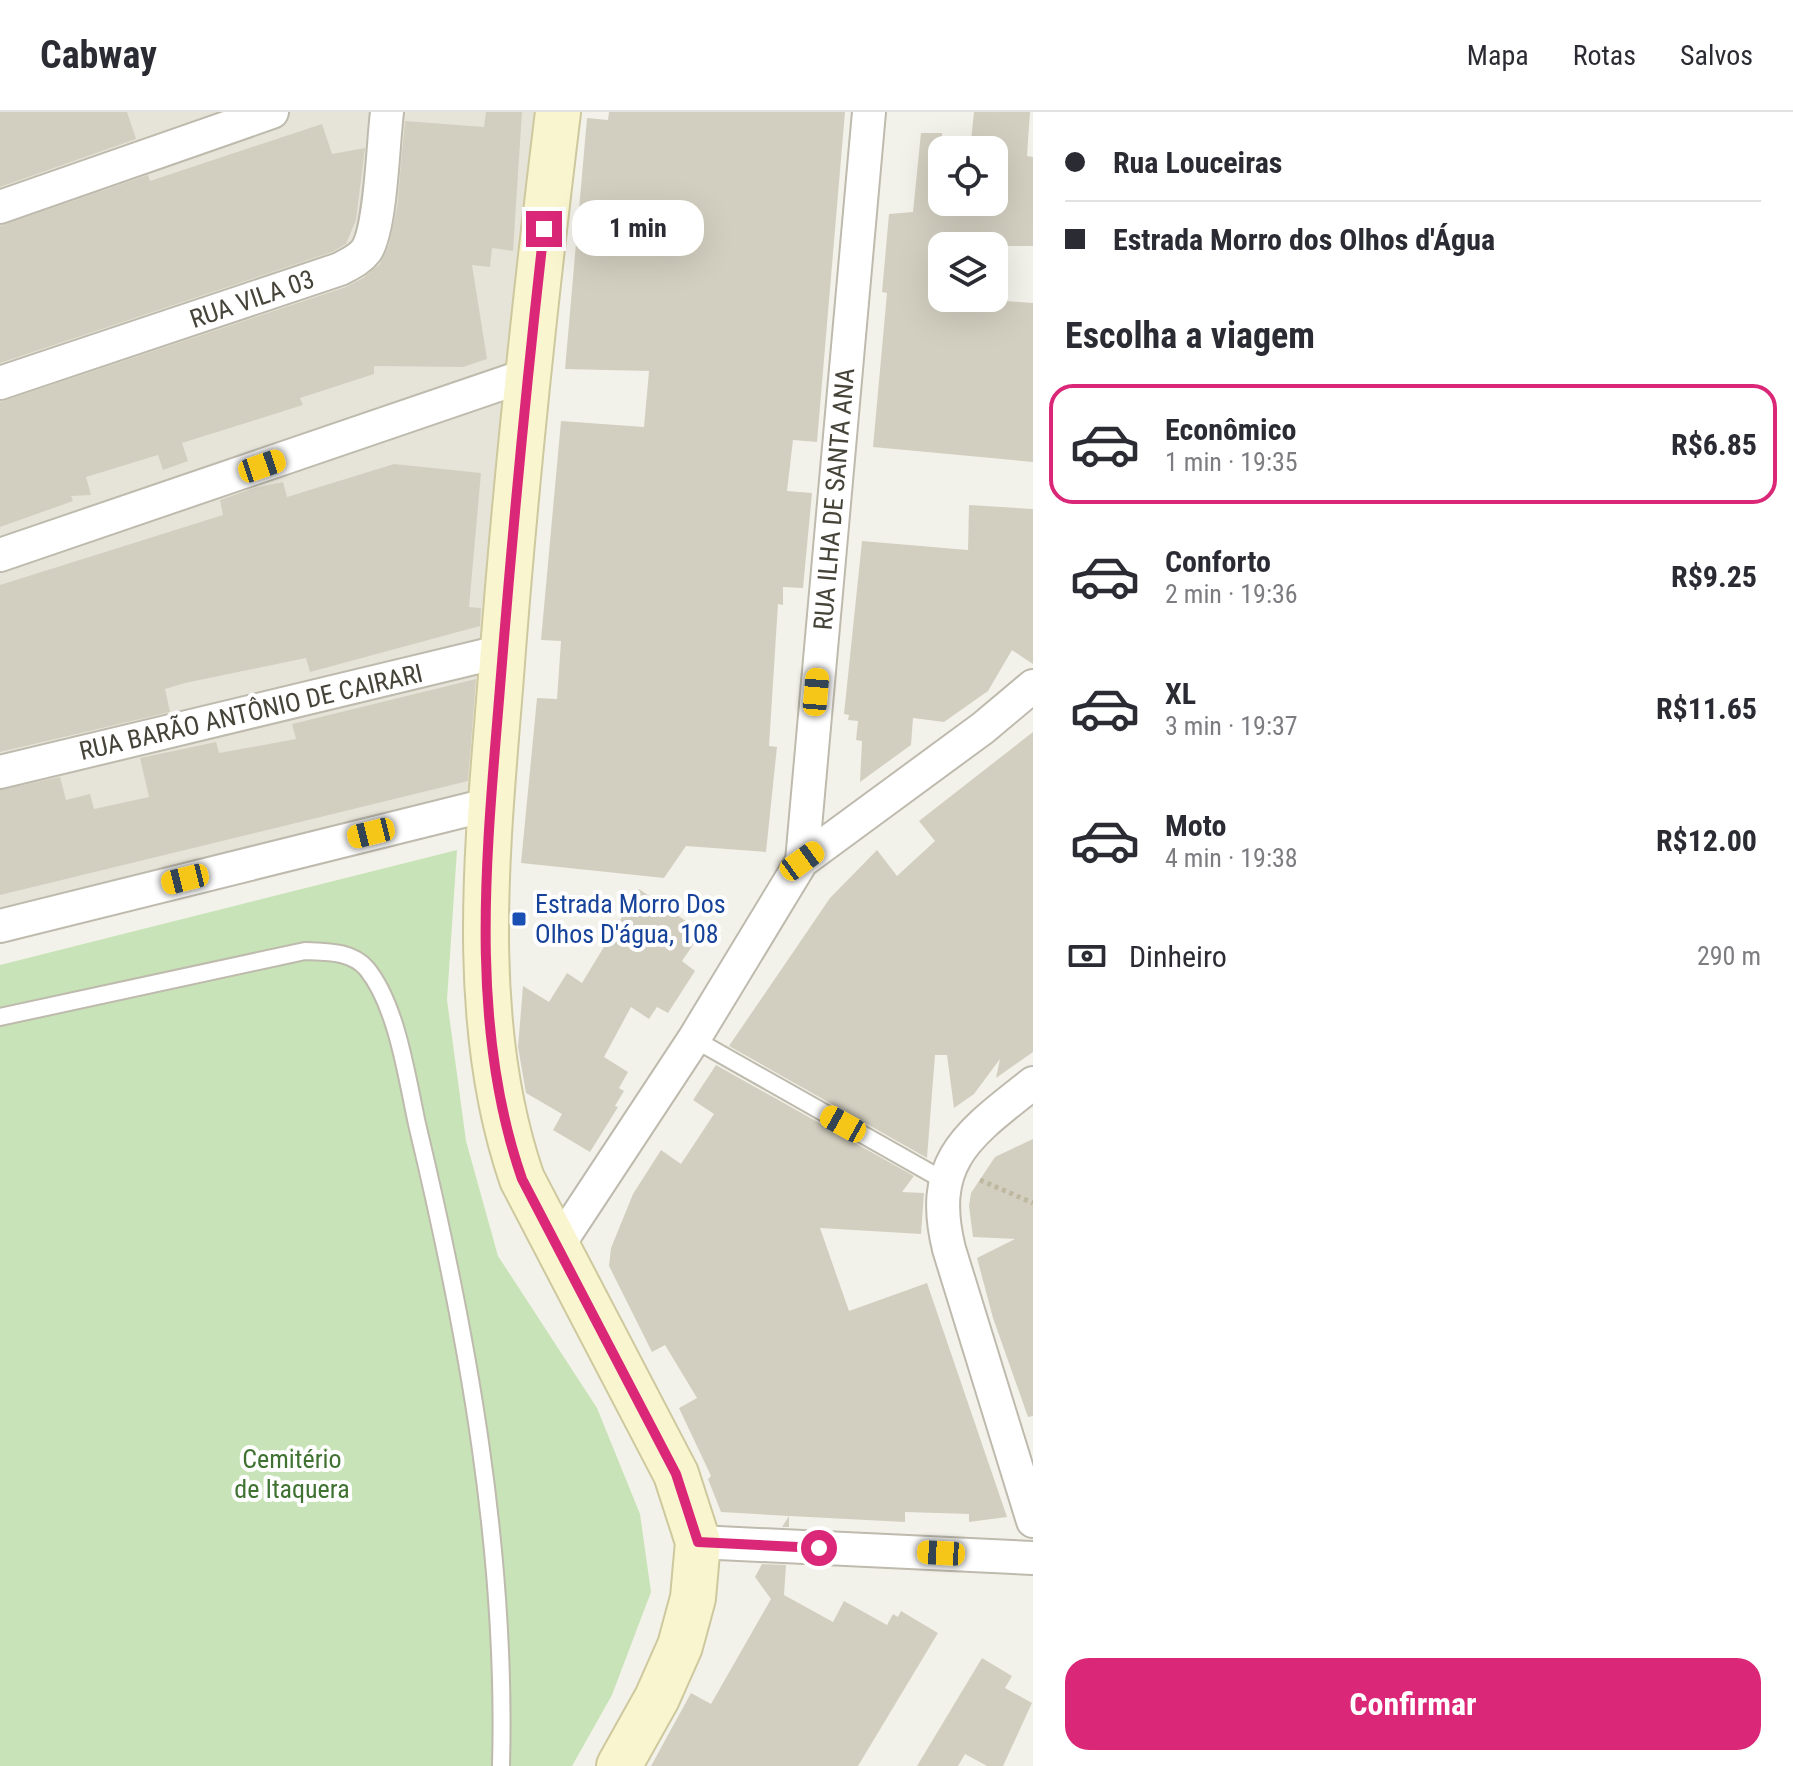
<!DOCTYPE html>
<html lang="pt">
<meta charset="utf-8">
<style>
:root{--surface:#fff;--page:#f2f2f3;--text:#2b2b33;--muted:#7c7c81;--line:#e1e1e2;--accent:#db2777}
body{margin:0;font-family:"Roboto Condensed",sans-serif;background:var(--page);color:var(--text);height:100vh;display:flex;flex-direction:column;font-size:30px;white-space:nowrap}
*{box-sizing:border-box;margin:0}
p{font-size:26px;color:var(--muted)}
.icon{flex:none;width:44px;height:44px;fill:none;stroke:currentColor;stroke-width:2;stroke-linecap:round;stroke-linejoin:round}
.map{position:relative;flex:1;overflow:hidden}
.drawer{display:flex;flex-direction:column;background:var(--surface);width:760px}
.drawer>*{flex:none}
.top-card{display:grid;align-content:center;height:176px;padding:0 32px;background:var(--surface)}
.tools{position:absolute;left:928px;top:24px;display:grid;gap:16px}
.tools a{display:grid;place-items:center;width:80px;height:80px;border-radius:16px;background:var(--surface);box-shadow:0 8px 32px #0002;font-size:40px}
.end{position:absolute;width:36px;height:36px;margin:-18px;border:10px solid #db2777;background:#fff;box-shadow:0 0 0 4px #fff}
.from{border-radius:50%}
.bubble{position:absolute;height:56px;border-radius:24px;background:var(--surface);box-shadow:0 8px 32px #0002;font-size:26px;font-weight:700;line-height:56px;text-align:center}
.car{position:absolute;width:24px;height:48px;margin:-24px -12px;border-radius:10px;box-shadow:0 0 6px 2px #0007;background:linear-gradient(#f5c518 24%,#345 0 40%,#f5c518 0 76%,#345 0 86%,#f5c518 0)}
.top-card b{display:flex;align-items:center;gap:28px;height:76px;font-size:30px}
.top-card b+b{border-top:2px solid var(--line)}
.top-card i{width:20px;height:20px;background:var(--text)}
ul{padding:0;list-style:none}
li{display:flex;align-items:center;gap:24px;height:120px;margin:0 16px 12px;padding:0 16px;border:4px solid transparent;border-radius:24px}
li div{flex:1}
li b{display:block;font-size:30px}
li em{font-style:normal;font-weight:700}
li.selected{border-color:var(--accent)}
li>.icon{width:72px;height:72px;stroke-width:1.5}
h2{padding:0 32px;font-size:36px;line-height:96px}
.pay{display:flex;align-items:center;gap:20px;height:88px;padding:0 32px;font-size:30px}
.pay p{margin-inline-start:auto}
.button{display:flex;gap:16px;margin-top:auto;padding:16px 32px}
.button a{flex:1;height:92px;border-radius:24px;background:var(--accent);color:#fff;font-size:32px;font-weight:700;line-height:92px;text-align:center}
header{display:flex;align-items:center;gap:48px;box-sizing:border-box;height:112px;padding:0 40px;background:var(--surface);border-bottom:2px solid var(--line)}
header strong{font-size:38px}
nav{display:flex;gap:44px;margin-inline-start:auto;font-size:28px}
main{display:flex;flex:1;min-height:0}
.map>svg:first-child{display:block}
.residential{fill:#e6e4d8}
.green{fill:#c8e3b7}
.building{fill:#d3cfc0}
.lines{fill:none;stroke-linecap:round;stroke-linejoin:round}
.service-casing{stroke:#bebaad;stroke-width:20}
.minor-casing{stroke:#bebaad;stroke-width:36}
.secondary-casing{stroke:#cec89e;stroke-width:48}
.path{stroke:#beb8a0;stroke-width:5;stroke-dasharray:4 4;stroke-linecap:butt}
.service{stroke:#fff;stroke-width:16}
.minor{stroke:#fff;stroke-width:32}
.secondary{stroke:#f9f5ce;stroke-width:44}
.route{stroke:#db2777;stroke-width:10}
.transit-dot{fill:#1a4fb4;stroke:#fff;stroke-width:3}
.labels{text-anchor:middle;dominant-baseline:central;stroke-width:8;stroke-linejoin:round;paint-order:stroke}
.street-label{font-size:26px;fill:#464339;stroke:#fff}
.transit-label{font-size:26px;fill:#164399;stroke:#fff;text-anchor:start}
.park-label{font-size:26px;fill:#407232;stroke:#fff}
</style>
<header>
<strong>Cabway</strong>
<nav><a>Mapa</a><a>Rotas</a><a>Salvos</a></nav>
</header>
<main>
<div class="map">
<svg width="1033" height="1654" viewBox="0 0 1033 1654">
<rect width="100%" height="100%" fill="#f3f2ea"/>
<path class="residential" d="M0,0H539L484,681L0,800Z"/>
<path class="green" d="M457,738L447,888L466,1029L498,1144L597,1296L640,1402L651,1480L612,1583L572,1654H0V853Z"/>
<path class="building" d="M0,0H127L136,27L0,75Z
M486,0H522L513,139L492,136L490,155L472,153L487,247L463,255L374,254V262L300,286L303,293L182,331L188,349L163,358L158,343L86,365L91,383L71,384L73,389L0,415V290L346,175L363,166L380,152L389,133L397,96L405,9L484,15Z
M609,0H845L817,330L793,328L787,379L812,381L803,476L783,475V493L778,492L769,634L777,635L766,740L686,734L664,766L521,751L537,586L557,587L561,529L541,528L561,309L644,315L649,259L565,257L587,6L608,8Z
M974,0H1030L1027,44L1033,45V134H942L940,186H1007L1006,189L1033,191V350L873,335L887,181L882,180L889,102L913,100L921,21H942V90H994V38H970Z
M322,12L332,42L365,36L356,108L346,132L332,140L0,251V114L148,63L150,69Z
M394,352L481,361L469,495L481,496L480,514L310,560L306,546L185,571L165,577L170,600L0,640V473L223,403L220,388L254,376L283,370L287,385Z
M969,393L1033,397V552L1012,538L988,579L944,610L913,606L911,633L860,670L862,629L856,628L858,609L848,608L849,603L844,602L862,429L968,438Z
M476,567L468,669L0,783V678L60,665L66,688L90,682L94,697L149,685L140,646L216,630L219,641L296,627L292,612Z
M1033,620V940L996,966L1000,947L974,982L954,996L947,943H935L927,1046L729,934L830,786L877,738L897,764L935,729L919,709Z
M639,777L702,820L682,849L695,859L668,901L657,895L649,907L631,895L604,945L628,960L619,976L624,979L615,994L618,995L590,1040L553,1018L562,1002L526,981L518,935L523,874L549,890L567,861L582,871Z
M716,953L914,1064L902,1080L924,1081L921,1122L820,1116L849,1199L927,1171L1007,1405L969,1410V1402L905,1400V1410L789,1404V1415H782L789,1404L721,1400L708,1367L711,1364L679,1296L697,1286L665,1233L652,1240L609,1154L611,1136L633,1082L661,1038L681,1052L714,1002L693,988Z
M1033,1027V1304L1028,1305L993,1206L977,1146L1015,1127L973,1125L969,1094L971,1081L995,1045Z
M762,1452L786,1453L784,1483L833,1510L844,1489L887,1513L893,1502L898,1505L901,1499L938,1521L858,1654H651L691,1581L711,1592L771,1487L755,1465Z
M982,1546L1012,1564L1005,1576L1032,1591L1003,1654H987L965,1642L958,1654H917Z"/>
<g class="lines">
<g class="service-casing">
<path id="service" d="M0,905L305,839C327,840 352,839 367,857C397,894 407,966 417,1012C467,1221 507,1439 501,1654
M694,927L943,1068"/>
</g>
<g class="minor-casing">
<path id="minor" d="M0,95L272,0
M0,271L340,157C349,152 359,148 366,139C381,117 383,31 387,0
M0,443L527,263
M0,660L503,539
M802,749L983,616L1033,574
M0,814L491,692
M1033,971C969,1022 927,1048 949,1137L1033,1409
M557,1135L694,927L802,749L869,0
M698,1430L1033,1446"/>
</g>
<g class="secondary-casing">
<path id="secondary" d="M558,0C535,188 515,376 501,564C488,729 467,908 522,1067L676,1362L698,1430L693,1486L680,1534L657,1586L619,1654"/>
</g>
<path class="path" d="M980,1068L1033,1091"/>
<use href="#service" class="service"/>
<use href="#minor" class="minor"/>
<use href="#secondary" class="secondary"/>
</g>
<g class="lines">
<path class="route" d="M544,117C527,265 513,414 501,563C488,728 466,907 522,1067L676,1362L698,1430L819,1436"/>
</g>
<rect class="transit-dot" x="511" y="799" width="16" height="16" rx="4"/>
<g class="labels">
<g class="street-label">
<text transform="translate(252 187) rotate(-19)">RUA VILA 03</text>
<text transform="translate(834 387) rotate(-85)">RUA ILHA DE SANTA ANA</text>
<text transform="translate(251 600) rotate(-13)">RUA BARÃO ANTÔNIO DE CAIRARI</text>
</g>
<g class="transit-label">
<text x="535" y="792">Estrada Morro Dos<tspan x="535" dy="30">Olhos D'água, 108</tspan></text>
</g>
<g class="park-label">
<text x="292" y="1347">Cemitério<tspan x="292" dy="30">de Itaquera</tspan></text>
</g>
</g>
</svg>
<div class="tools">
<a><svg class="icon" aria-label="locate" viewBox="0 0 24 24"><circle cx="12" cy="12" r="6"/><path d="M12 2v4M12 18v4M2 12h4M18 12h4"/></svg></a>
<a><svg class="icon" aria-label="layers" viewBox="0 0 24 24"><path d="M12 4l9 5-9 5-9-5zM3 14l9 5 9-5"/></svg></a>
</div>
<i class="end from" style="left:819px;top:1436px"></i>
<i class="end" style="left:544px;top:117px"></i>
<div class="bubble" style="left:572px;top:88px;width:132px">1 min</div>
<i class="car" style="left:262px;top:354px;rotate:71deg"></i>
<i class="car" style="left:816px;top:580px;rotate:5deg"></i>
<i class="car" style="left:371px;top:721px;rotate:256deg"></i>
<i class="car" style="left:802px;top:749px;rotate:54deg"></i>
<i class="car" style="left:185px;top:767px;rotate:256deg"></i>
<i class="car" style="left:843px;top:1012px;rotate:299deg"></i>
<i class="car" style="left:941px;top:1441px;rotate:273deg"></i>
</div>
<section class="drawer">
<div class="top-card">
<b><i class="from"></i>Rua Louceiras</b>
<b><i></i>Estrada Morro dos Olhos d'Água</b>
</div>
<h2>Escolha a viagem</h2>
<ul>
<li class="selected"><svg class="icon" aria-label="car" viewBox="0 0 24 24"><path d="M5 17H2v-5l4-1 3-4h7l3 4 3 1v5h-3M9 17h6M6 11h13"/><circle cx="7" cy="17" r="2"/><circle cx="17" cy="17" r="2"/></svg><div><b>Econômico</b><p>1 min · 19:35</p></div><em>R$6.85</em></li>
<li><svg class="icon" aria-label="car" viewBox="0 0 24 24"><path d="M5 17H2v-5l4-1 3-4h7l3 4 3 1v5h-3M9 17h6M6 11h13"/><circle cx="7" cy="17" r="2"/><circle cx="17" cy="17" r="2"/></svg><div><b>Conforto</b><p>2 min · 19:36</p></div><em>R$9.25</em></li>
<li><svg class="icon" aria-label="car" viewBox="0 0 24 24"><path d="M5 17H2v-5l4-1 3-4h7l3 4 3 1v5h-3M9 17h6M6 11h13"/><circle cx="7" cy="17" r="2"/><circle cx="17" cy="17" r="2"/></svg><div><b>XL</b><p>3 min · 19:37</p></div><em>R$11.65</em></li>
<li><svg class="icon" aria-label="car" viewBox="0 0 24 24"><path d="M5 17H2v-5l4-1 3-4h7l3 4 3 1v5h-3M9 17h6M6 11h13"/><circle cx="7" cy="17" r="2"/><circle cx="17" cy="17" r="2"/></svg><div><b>Moto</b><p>4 min · 19:38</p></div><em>R$12.00</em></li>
</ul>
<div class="pay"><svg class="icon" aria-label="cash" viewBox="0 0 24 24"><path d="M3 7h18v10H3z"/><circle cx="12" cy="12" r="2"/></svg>Dinheiro<p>290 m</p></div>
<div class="button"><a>Confirmar</a></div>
</section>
</main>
